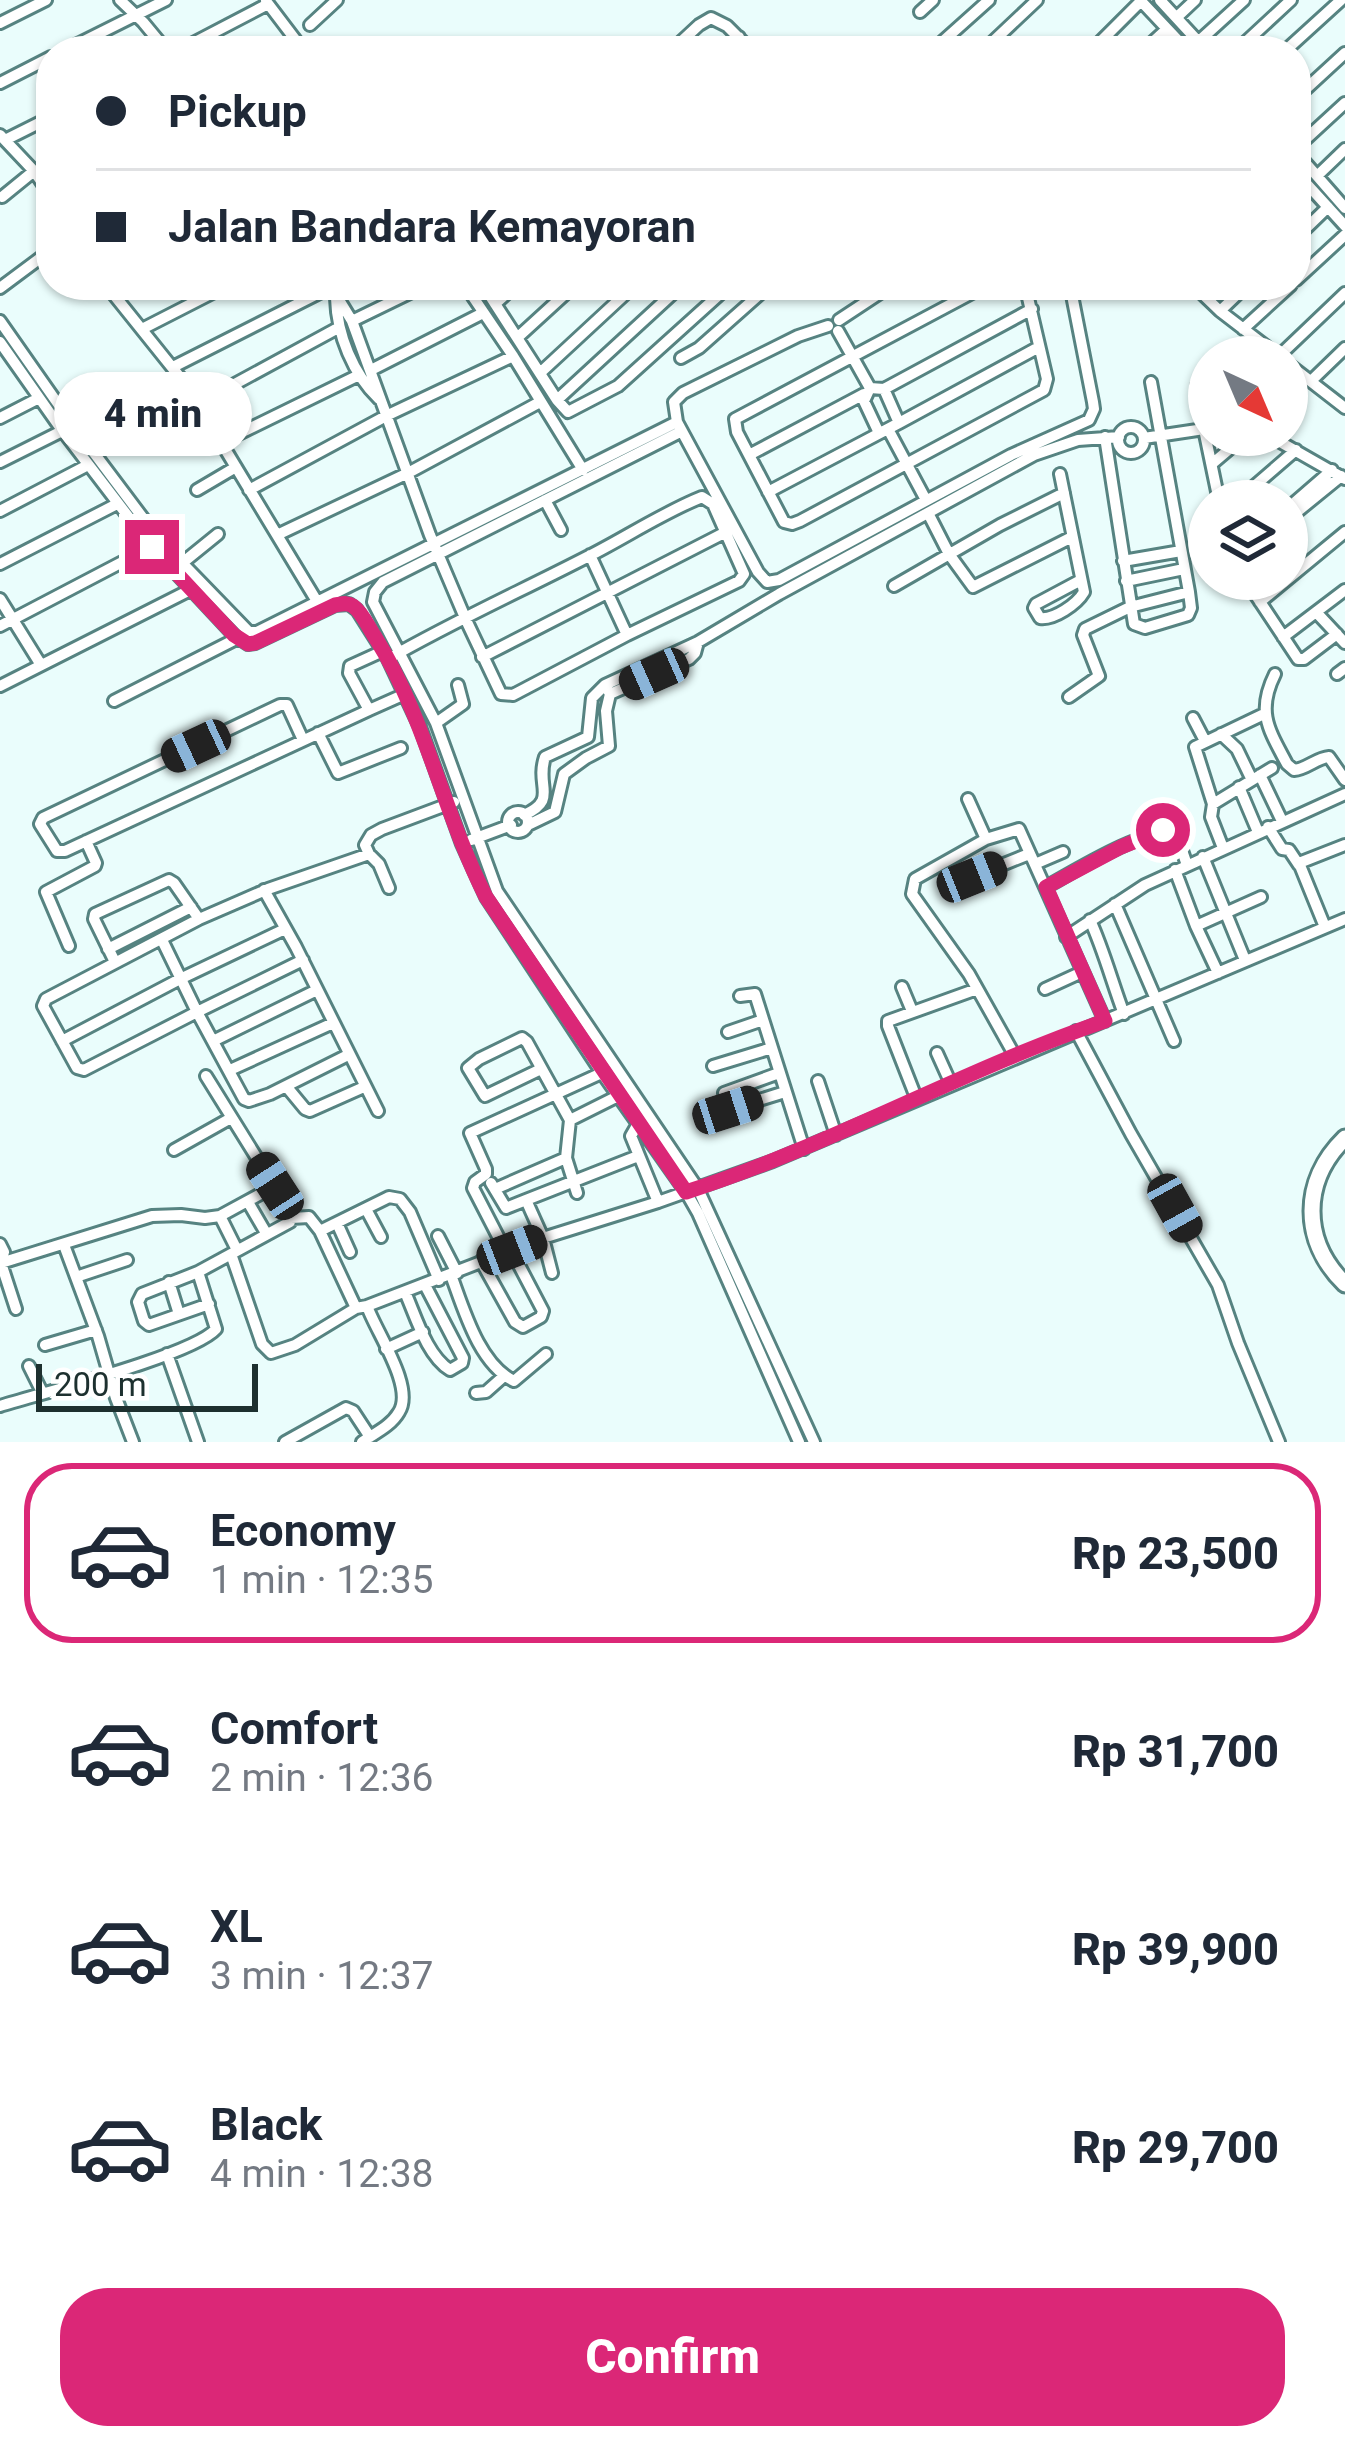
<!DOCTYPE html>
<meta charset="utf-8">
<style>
:root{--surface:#fff;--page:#f2f2f3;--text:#1f2937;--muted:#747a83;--line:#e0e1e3;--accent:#db2777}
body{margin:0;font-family:Roboto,sans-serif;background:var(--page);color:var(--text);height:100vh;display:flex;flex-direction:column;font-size:45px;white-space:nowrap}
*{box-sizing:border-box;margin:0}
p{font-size:39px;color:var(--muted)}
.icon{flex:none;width:66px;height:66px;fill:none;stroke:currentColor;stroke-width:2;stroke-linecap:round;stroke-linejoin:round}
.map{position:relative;height:1442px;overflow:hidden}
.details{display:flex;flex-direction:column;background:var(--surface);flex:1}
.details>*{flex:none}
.hud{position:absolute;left:36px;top:36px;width:1275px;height:264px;border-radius:48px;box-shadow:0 3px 9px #0004;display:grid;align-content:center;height:264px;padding:0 60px;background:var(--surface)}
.needle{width:78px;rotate:136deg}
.controls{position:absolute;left:1188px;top:336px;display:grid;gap:24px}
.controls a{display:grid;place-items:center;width:120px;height:120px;border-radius:50%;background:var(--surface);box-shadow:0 3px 9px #0004;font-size:60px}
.scale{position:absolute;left:36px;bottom:30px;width:222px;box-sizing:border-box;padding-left:12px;border:6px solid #1d302f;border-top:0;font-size:33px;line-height:42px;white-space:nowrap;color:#1d302f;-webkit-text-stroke:9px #fff;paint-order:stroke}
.end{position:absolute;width:54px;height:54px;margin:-27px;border:15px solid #db2777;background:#fff;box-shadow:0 0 0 6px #fff}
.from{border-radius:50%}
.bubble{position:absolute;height:84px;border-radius:42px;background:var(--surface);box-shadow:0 3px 9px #0004;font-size:39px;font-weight:800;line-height:84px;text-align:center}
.car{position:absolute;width:36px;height:72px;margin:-36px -18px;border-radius:15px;box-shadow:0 0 9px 3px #0007;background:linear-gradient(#222 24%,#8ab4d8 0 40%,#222 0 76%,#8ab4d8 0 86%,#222 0)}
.hud b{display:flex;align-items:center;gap:42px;height:114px;font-size:45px}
.hud b+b{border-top:3px solid var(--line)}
.hud i{width:30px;height:30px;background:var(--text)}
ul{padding:21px 0 0;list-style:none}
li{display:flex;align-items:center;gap:36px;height:180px;margin:0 24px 18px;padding:0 36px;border:6px solid transparent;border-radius:48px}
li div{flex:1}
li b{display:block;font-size:45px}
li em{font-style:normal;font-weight:800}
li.selected{border-color:var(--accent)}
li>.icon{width:108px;height:108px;stroke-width:1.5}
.button{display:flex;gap:24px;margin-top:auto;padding:24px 60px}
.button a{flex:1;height:138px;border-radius:48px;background:var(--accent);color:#fff;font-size:48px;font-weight:800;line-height:138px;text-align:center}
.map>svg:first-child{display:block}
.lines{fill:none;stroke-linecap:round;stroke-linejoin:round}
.minor-casing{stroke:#568381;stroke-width:16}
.highway-casing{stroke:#568381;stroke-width:21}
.minor{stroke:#fff;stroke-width:10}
.highway{stroke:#fff;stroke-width:15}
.route{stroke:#db2777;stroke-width:15}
</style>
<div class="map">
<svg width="1345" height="1442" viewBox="0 0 1345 1442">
<rect width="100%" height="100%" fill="#eafdfc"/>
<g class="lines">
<g class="minor-casing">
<path id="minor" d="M120,0L143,22L167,51
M1140,0L1188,51
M1160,0L1207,51
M266,1L304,51
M920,12L933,0
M1177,17L1195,0
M0,23L46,0
M310,25L337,0
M1199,41L1244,0
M64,51L166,0
M178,51L268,4
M671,51L699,25L711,18L727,26L752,51
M723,51L739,37
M932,51L989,0
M983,51L1037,0
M1091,51L1142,0
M1143,51L1167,29
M1236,51L1291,0
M1285,51L1341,0
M0,83L51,57
M1296,98L1345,53
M0,135L34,171L51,196
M5,140L51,117
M1296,148L1345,103
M1296,152L1345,208
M1296,172L1345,226
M1317,176L1345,149
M2,197L34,171
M1296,238L1328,207
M1296,280L1345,235
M106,285L187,386L321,608
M330,285L352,321L430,535L466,620L501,694L513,695L627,635L739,581L744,574L713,504L702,497C662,513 625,538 587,557C521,591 452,622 388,659
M465,285L513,356L583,470
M483,285L557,400L568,412L618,386L730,285
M987,285L735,419L737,432L784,522L792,524L800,521L1044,390L1047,379L1025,285
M1193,285L1220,311L1280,357
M0,288L51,250
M336,298C337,335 353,374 379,399
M495,304L516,285
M1220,311L1247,285
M839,320L892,285
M0,321L70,421L158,538L249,632
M352,321L426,285
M828,326L798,336L683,393L674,402L677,422L758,572L767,582L779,580L1011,455L1089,420L1094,409L1093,402L1070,285
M142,329L228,285
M1243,329L1291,285
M838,331L870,388
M517,338L575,285
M0,342L59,426L150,545L234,635L248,644
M1279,356L1345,293
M681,358L699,348L770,285
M1287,363L1345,408
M173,367L335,285
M371,370L483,313
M540,373L635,285
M1311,381L1345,348
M557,400L682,285
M198,404L338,328
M0,418L39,398
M899,423L1039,347
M1118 440a13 13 0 1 1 26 0a13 13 0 1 1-26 0Z
M888,429L926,500
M1204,429L1197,385L1202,381L1209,384
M682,431L383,582L375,592L373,602L436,723L497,891L698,1189L814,1442
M879,433L864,401L870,388L884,389L1032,309
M1268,435L1345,479
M1105,437L1134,624L1145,628L1188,615L1191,608L1189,592L1151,382
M1144,438L1204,429L1219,501
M222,442L359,375
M749,455L864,394
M0,462L62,431
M1213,463L1246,435
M1060,474L1084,592C1077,604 1054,620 1040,618L1034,608L1036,604L1081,580
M197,490L236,467
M249,490L386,416L513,356
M768,492L899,423L884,389
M545,500L561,530
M1237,501L1296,450
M1287,509L1332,470
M0,511L88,465
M928,513L949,554L973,587L1072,537
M1287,520L1341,476
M277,535L408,473L540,402
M590,555L627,635
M1123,561L1181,551
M0,564L117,504
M181,564L218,534
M1245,579L1298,659H1304L1337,634
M1126,581L1184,569
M894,586L1000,525L1064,493
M0,599L41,665
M1260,602L1345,532
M1316,612L1345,643
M0,626L151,547
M249,632H257L677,422
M1283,637L1345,590
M248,644L255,643L335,605L349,604L357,610L388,659L420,727L462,844L486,897L602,1073L686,1192L698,1213L799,1442
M383,651L350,666L349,673L369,710L405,694
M482,657L726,532
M1275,674C1256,712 1269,730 1287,764L1294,770C1307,769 1316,758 1329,757L1345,780
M1337,674L1345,668
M0,686L190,590
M610,694L689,659L695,653L698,642
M1069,697L1099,676L1083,635L1085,629L1130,607L1189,592
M114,701L238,638
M1193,718L1205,741
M436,723L463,704L458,685
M318,733L338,773L401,748
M1221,734L1237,749L1252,780
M303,740L287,705H280L43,818L40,824L57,851H65L369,710
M1260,775L1282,821
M1239,787L1258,832
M968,799L986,839
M1213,804L1272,768
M508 822a10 10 0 1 1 20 0a10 10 0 1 1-20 0Z
M524,815C559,799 535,787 545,757L588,737L592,698L605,685L698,642L779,594L1034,455L1078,440L1119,437
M528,825L555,812L564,774L586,758L609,746L606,711L610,694L605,685
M1268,827L1282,849L1289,850L1299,865
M471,840L511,825
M1223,848L1211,817L1213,804L1195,747L1264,714
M369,854L365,845L371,835L382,829L454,802
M369,854L379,864L389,888
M1203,857L1245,960
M1035,864L1063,852
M1175,870L1196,926L1218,973
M972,877L1029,854
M1046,887C1073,872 1149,825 1176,833L1187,865
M264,890L296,947L378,1111
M1115,904L1174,1041
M1090,920C1104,951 1112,982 1124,1014
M1196,926L1261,897
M1325,927L1299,863L1345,845
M1066,937L1145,885L1345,794
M162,940L197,1012L84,1070L77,1068L43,1006L46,999L199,919L268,889L369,854
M69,946L46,892L95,866L96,863L86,841
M108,949L191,907
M303,960L197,1012L244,1099L249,1101L270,1094L348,1055
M115,962L94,919L95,914L169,880L174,883L199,919
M902,987L912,1011
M1045,989L1082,972
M740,996L755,994L804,1149
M1076,1031L1131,1134L1218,1285L1238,1343L1279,1442
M728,1032L763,1020
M62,1041L180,979L285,929
M213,1041L317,990
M937,1053L951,1084
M1015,1056L969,974L912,894L915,879L986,839L1019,829L1105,1021
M713,1066L772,1048
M541,1069L485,1096L468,1068L479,1059L522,1038L527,1042L570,1120
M230,1070L333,1023
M818,1081L836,1135
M286,1086L305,1109L310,1111L364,1087
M724,1093L779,1073
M917,1100L888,1026V1021L977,989
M727,1110L785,1092
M639,1122L631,1136L658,1202
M174,1150L231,1118
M491,1183L506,1208L526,1200
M495,1189L566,1158
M577,1193L566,1158L570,1120L620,1095
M248,1202L266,1233
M366,1209L381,1237
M220,1216L237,1250
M291,1218L309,1217L320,1231L389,1197L400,1199L410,1212L439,1280
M337,1223L350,1252
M320,1231L356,1308
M438,1236L457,1273
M0,1244L4,1252L1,1263L152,1216L181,1215L205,1218L220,1216L275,1186
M64,1245L98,1336L116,1398L133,1442
M506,1252L473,1188L475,1182L486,1174V1169L470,1133L606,1071
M231,1254L262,1344L271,1353L295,1345L356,1308L367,1306
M481,1261L515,1322L523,1327L541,1317L543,1311L511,1250
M1,1263L16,1309
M198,1272L142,1294L138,1302L144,1321L149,1325L209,1304
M552,1273L543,1238L526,1200L638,1156
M451,1275C464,1310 479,1364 514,1381L546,1354
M76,1277L127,1260
M169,1282L179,1314
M405,1292C416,1317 427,1356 450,1370L462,1363L463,1358L425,1285
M45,1345L96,1330
M386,1349L423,1332
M167,1354L198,1442
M29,1366L42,1392
M476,1393L486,1392L504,1376
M0,1406C42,1393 193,1355 216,1329L198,1272L290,1222L291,1213L206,1076
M285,1442L346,1408L353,1411L370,1437
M362,1442C375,1433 391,1426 399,1412C415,1387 376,1332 367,1306L543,1238L658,1202L773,1161L1345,919"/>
</g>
<g class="highway-casing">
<path id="highway" d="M1345,1138C1301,1181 1301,1241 1345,1284"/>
</g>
<use href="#minor" class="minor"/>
<use href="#highway" class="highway"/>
</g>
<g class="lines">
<path class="route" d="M152,547L234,635L248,644L255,643L335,605C342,604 347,602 353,606C362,612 369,628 375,637C426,718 443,813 486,897L686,1192C830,1146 962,1070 1105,1021L1046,887L1121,847L1163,830"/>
</g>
</svg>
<div class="controls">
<a><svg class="needle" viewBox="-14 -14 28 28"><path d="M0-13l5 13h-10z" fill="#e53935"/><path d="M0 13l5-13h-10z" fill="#747a83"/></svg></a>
<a><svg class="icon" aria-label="layers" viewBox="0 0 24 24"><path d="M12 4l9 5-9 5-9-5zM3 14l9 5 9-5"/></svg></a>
</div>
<div class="scale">200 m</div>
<i class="end from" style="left:1163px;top:830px"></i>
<i class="end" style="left:152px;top:547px"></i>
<div class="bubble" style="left:54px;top:372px;width:198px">4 min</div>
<i class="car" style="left:654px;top:674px;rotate:246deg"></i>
<i class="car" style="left:196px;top:746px;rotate:245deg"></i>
<i class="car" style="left:972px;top:877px;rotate:68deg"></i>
<i class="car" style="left:728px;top:1110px;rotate:72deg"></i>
<i class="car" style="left:275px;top:1186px;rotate:327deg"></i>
<i class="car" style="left:1175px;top:1208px;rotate:151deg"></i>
<i class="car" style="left:512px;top:1250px;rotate:69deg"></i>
<div class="hud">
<b><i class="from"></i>Pickup</b>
<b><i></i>Jalan Bandara Kemayoran</b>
</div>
</div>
<section class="details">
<ul>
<li class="selected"><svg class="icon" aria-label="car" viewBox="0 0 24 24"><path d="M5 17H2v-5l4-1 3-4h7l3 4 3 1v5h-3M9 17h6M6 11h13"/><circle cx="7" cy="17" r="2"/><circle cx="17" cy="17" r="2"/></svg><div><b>Economy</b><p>1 min · 12:35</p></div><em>Rp 23,500</em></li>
<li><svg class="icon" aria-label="car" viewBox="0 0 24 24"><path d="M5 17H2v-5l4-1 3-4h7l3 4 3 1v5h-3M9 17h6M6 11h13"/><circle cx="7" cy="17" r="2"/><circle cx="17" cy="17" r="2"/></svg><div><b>Comfort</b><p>2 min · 12:36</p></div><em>Rp 31,700</em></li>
<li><svg class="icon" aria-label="car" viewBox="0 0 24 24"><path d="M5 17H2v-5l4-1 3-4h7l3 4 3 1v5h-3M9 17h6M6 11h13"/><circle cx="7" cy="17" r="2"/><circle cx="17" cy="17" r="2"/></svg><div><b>XL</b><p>3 min · 12:37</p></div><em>Rp 39,900</em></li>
<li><svg class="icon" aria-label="car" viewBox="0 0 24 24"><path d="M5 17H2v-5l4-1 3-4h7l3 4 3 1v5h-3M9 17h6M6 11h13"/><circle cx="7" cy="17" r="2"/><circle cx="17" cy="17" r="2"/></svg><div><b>Black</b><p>4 min · 12:38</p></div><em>Rp 29,700</em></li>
</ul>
<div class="button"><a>Confirm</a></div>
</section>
